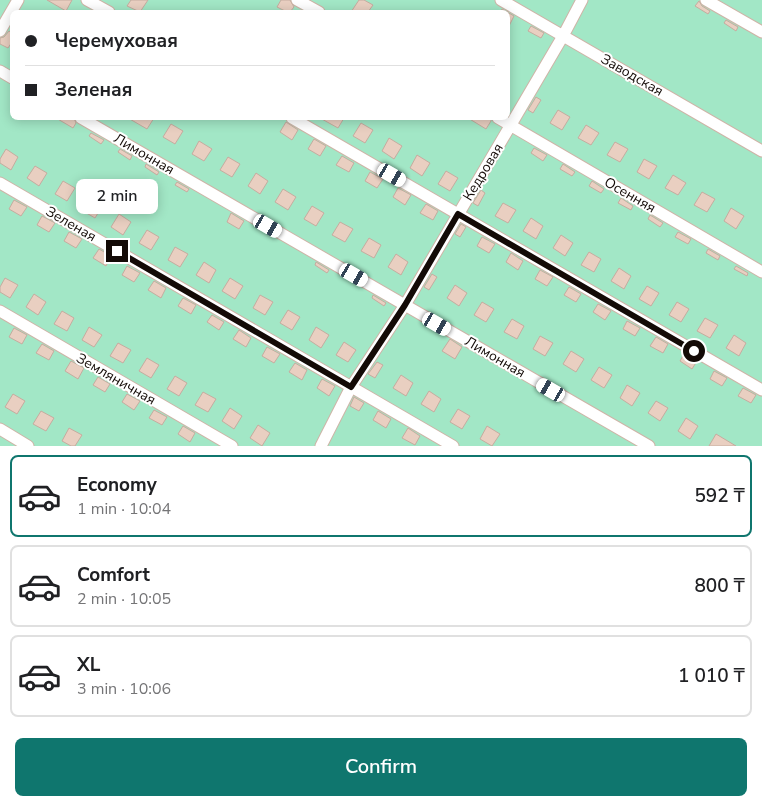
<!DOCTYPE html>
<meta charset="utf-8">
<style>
:root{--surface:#fff;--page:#f2f2f2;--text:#202124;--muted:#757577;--line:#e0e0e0;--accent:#0f766e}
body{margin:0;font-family:"Nunito Sans",sans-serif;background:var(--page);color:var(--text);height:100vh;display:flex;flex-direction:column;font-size:19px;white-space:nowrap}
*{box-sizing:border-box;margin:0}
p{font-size:16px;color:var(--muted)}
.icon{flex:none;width:28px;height:28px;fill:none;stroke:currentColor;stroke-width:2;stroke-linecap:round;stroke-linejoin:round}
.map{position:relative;height:446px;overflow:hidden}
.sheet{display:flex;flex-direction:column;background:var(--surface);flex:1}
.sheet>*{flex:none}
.hud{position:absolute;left:10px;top:10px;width:500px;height:110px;border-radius:8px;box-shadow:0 2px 12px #0003;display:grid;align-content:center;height:110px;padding:0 15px;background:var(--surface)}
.end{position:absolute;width:22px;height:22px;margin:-11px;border:6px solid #130a06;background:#fff;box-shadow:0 0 0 2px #fff}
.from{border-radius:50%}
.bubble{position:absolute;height:35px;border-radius:8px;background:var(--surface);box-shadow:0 2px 12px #0003;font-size:16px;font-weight:600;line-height:35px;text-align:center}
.car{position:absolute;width:15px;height:30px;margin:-15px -8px;border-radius:6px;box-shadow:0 0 4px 1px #0007;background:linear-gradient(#fff 24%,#345 0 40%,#fff 0 76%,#345 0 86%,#fff 0)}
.hud b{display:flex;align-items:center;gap:18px;height:48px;font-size:19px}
.hud b+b{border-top:1px solid var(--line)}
.hud i{width:12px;height:12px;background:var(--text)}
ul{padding:9px 0 0;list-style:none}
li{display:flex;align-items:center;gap:15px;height:82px;margin:0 10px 8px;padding:0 5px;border:2px solid var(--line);border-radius:8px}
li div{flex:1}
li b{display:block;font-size:19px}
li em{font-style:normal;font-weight:600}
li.selected{border-color:var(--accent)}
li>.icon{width:45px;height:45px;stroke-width:1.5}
.action{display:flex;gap:10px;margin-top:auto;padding:10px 15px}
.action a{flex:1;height:58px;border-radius:8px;background:var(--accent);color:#fff;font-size:20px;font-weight:600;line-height:58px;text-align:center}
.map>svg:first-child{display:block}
.green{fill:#a2e7c6;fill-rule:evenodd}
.building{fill:#e9cfc1;stroke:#c5ac9f}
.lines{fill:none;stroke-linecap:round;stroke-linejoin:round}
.minor-casing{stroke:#ceb4a7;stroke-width:13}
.minor{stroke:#fff;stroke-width:11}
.route{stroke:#130a06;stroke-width:6}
.labels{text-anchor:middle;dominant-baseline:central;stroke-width:4;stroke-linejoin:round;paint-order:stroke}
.street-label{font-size:14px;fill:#130a06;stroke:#fff}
</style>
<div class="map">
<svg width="762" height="446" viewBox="0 0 762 446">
<rect width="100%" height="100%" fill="#fbf6f3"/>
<path class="green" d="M0,0H762V446H0ZM12,12H508V118H12Z"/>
<path class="building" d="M47,0H72L66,11Z
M131,0H148L140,12L127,6Z
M281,0H290L294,7L290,12H287L277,7Z
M359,0H364L373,5L368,12H351Z
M699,1L702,6L710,11L708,14L695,6Z
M502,9L514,16L508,28V12H500Z
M726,20L738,27L736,31L724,23Z
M531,26L544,33L541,38L528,31Z
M9,31L12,33V42L8,48L0,44V38L4,37Z
M536,97L541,100L533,113L528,110Z
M558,110L570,117L562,130L550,123Z
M56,118H74L76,123L73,128Z
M128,118H154L147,129Z
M320,118H344L338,128Z
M468,118H491V121L486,129Z
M286,122L298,130L292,140L280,132Z
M361,123L373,130L365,143L353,136Z
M171,124L183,131L175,144L163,137Z
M586,125L599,133L591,145L578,138Z
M91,133L104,140L101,144L89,136Z
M389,138L402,146L394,159L382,151Z
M314,139L326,146L320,156L308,149Z
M199,141L212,149L204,161L192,154Z
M615,142L628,149L620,162L607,155Z
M534,148L547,155L543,161L531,153Z
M6,149L18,157L11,170L0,163V159Z
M120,149L132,156L130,160L118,152Z
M417,155L430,163L422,176L410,168Z
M342,156L354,163L349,172L336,165Z
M228,157L240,164L232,177L220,170Z
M644,159L657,166L649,179L637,172Z
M146,164L159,172L157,175L145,167Z
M563,164L575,172L572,176L560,169Z
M35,166L47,173L39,186L27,178Z
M446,171L458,178L450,191L438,184Z
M370,172L383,179L377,188L365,181Z
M256,173L268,181L260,194L248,186Z
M673,175L686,183L678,195L665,188Z
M63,181L75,188L67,201L55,194Z
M592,181L604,189L601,193L589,186Z
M177,182L189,189L187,192L175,185Z
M398,188L411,195L405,205L393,197Z
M283,189L296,197L288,210L275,202Z
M481,190L485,193L478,206L473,203Z
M702,192L715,199L707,212L694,205Z
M90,198L103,205L95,218L83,211Z
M621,198L633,206L631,210L618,203Z
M14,200L27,207L21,216L9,209Z
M503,203L516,210L508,223L495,216Z
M426,204L438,211L433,220L420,213Z
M312,206L324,213L316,226L304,219Z
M731,208L744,216L736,229L724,221Z
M231,213L244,221L239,229L227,222Z
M119,214L131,222L123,235L111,227Z
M650,215L663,223L660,227L648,219Z
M42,216L55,223L49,232L37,225Z
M531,218L543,226L536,239L523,231Z
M340,222L353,229L345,242L332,235Z
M461,224L466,227L460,237L455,234Z
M147,230L159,237L151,250L139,243Z
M69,232L82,239L76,248L64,241Z
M678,232L691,239L688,244L675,237Z
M561,235L573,243L565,256L553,248Z
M482,237L495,244L489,253L477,246Z
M369,238L381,245L374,258L361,251Z
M175,247L188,254L180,267L168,260Z
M99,249L111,256L106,266L93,258Z
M708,249L720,256L718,260L706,253Z
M589,252L601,259L594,272L581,265Z
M511,253L523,261L518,270L506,262Z
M396,254L408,262L401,275L388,267Z
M204,262L216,270L209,283L196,275Z
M316,262L329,270L327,273L315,265Z
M127,266L140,273L134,282L122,275Z
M736,266L748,273L747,276L734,269Z
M619,268L631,276L624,289L611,281Z
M540,270L553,277L547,286L535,279Z
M432,274L437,277L429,290L424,287Z
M5,278L18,285L10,298L0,292V287Z
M230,278L243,286L235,299L222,291Z
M154,281L166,288L161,298L148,290Z
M455,285L467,293L459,306L447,298Z
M647,286L659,293L651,306L639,299Z
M569,287L581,294L576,302L564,295Z
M34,294L46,302L38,315L26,307Z
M260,295L273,302L265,315L253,308Z
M373,295L386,303L384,306L372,298Z
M183,298L196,305L191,314L178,306Z
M482,302L494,309L486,322L474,315Z
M677,302L689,309L681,322L669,315Z
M598,304L611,311L605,320L593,312Z
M288,310L300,317L292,330L280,323Z
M62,311L74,318L67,331L54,324Z
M212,315L224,322L219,330L207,322Z
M705,318L718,325L710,338L697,331Z
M512,319L524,326L517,339L504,332Z
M627,321L640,328L635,336L623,329Z
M89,327L102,335L94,347L82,340Z
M316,327L329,335L321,348L309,340Z
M14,328L27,335L22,344L9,337Z
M239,330L251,338L246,347L233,339Z
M734,335L746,343L739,356L726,348Z
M540,336L553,343L545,356L533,349Z
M656,337L668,344L663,353L650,346Z
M450,339L462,347L455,359L442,351Z
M344,342L356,350L348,362L336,355Z
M118,343L131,350L123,363L110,356Z
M42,344L54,351L49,360L36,353Z
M267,347L280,354L274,363L262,356Z
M571,351L584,359L576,372L563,364Z
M684,354L697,361L692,369L680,361Z
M147,358L159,365L151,378L139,371Z
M71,361L84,368L78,379L65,371Z
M377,362L383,365L375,378L368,374Z
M295,363L307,370L302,380L289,372Z
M599,367L612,375L604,388L591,380Z
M714,371L727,378L722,386L710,379Z
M401,375L413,383L406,396L393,388Z
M175,376L187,383L179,396L167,389Z
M98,377L110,384L105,392L93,385Z
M322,379L335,386L329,396L317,388Z
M627,385L640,393L632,406L620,398Z
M743,388L756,395L751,403L738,396Z
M429,391L441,399L434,412L421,404Z
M203,392L216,399L208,412L195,405Z
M13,394L25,401L17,414L5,407Z
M127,394L140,401L134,410L122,402Z
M354,397L364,403L359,411L350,406Z
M656,401L668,408L660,421L648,413Z
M230,408L242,416L234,429L222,421Z
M458,409L470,416L462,429L450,422Z
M154,410L167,417L162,425L149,418Z
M41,411L54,418L46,431L33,424Z
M378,411L391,419L386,428L373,420Z
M686,418L698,426L690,439L678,431Z
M258,425L270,433L262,446L250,438Z
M183,426L195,433L190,442L178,434Z
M487,426L500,434L492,446L480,439Z
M69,428L82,435L75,446H71L62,441Z
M408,428L420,436L415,445L402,438Z
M716,434L736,446H709Z"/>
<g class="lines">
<g class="minor-casing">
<path id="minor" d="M87,0L109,12
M297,0L319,12
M501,0L762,151
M706,0L762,32
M0,31L18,0
M0,71L12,78
M81,118L649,446
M292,118L762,390
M498,118L762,272
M0,183L453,446
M0,311L232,446
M0,429L28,446
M321,446L351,387L405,305L563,36L582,0"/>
</g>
<use href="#minor" class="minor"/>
</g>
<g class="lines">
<path class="route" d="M117,251L351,387L405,305L458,214L694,351"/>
</g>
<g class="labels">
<g class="street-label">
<text transform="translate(632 75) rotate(30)">Заводская</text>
<text transform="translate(144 154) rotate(30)">Лимонная</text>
<text transform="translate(483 172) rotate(-59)">Кедровая</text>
<text transform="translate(630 195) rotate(30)">Осенняя</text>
<text transform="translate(71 224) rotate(30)">Зеленая</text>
<text transform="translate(495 357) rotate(30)">Лимонная</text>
<text transform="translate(116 379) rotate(30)">Земляничная</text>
</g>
</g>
</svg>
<i class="end from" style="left:694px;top:351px"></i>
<i class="end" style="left:117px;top:251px"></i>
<div class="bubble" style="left:76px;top:179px;width:82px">2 min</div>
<i class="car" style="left:392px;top:175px;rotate:120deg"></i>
<i class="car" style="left:268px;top:226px;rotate:120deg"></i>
<i class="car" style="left:354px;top:275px;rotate:120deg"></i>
<i class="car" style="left:437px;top:324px;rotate:120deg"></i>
<i class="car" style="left:551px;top:390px;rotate:300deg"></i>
<div class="hud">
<b><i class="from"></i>Черемуховая</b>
<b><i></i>Зеленая</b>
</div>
</div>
<section class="sheet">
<ul>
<li class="selected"><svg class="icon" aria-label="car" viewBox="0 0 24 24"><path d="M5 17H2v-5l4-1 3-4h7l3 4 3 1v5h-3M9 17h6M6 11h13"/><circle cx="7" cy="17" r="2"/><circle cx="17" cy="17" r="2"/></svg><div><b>Economy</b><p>1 min · 10:04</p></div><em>592 ₸</em></li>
<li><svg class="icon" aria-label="car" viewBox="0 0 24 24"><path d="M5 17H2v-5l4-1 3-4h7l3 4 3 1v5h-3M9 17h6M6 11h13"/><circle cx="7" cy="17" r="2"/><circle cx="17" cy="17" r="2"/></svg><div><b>Comfort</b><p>2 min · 10:05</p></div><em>800 ₸</em></li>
<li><svg class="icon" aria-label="car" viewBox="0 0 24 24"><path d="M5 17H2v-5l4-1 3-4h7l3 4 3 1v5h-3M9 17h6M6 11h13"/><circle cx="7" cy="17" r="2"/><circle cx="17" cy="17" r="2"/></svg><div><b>XL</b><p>3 min · 10:06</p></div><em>1 010 ₸</em></li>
</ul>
<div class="action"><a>Confirm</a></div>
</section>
